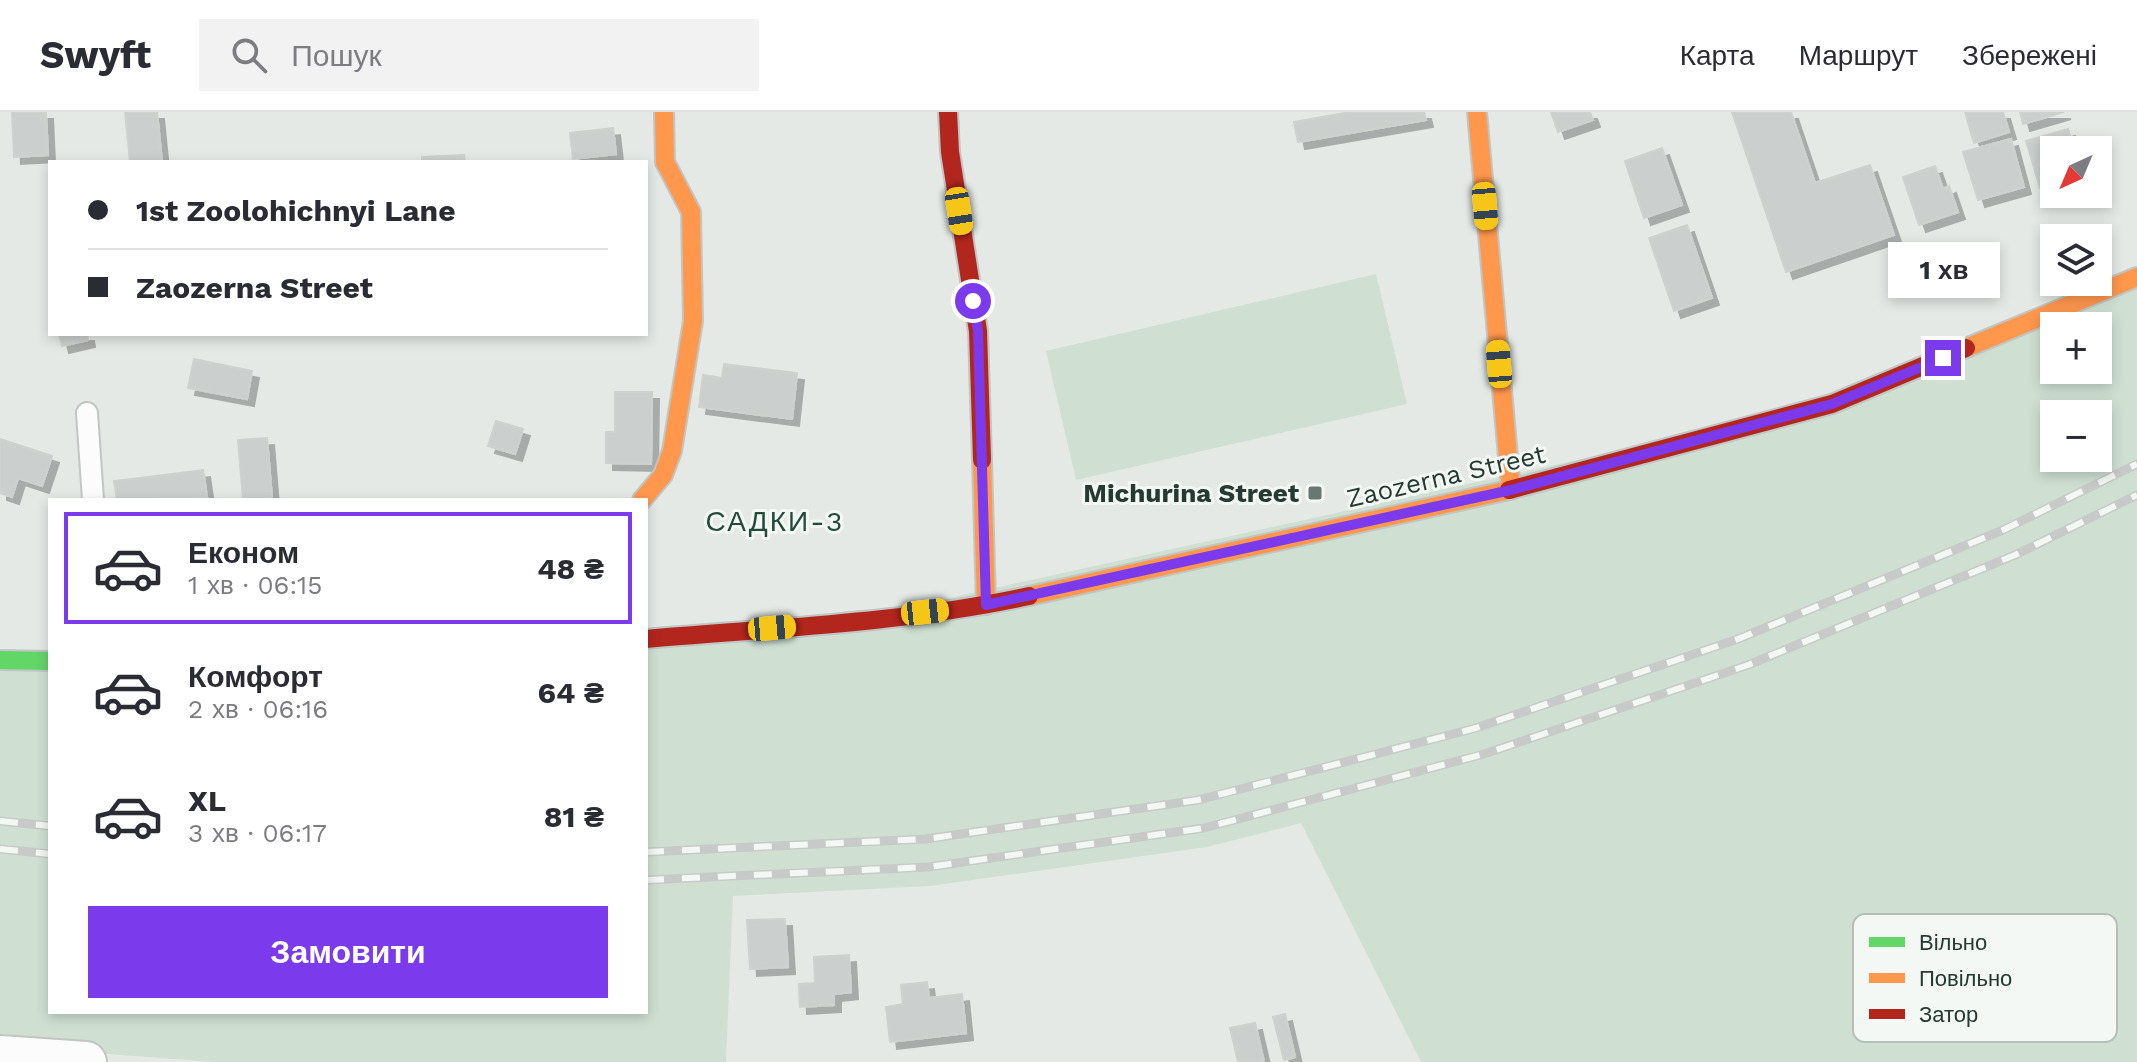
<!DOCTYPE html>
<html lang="uk">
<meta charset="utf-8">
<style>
:root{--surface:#fff;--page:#f2f2f3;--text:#2b2b33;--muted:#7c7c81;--line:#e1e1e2;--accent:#7c3aed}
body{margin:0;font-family:"Work Sans",sans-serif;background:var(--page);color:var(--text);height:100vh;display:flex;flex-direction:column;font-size:30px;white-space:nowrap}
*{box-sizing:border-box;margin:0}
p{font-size:26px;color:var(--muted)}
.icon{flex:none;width:44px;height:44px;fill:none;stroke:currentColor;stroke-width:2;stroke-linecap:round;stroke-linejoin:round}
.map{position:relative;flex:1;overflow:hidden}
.sheet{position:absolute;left:48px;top:386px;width:600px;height:516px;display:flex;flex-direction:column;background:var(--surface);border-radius:0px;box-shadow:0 4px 12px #0003}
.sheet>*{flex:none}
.guide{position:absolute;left:48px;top:48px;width:600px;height:176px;border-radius:0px;box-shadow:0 4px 12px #0003;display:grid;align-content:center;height:176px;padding:0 40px;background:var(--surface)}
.needle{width:52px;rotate:224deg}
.tools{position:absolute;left:2040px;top:24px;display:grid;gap:16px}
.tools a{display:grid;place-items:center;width:72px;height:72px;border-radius:0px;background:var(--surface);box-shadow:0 4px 12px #0003;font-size:40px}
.end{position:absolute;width:36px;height:36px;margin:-18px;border:10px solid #7c3aed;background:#fff;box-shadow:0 0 0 4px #fff}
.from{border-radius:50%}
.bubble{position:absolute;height:56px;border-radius:0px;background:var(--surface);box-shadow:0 4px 12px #0003;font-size:26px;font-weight:700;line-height:56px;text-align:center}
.car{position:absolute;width:24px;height:48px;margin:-24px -12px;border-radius:10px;box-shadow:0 0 6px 2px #0007;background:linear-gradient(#f5c518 24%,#345 0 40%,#f5c518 0 76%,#345 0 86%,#f5c518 0)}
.guide b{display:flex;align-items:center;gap:28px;height:76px;font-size:30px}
.guide b+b{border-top:2px solid var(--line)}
.guide i{width:20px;height:20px;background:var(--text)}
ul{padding:14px 0 0;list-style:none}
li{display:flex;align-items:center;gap:24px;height:112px;margin:0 16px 12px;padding:0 24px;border:4px solid transparent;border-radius:0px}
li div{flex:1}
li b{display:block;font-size:30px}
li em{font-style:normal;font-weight:700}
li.current{border-color:var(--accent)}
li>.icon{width:72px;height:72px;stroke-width:1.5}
.action{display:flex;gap:16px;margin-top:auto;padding:16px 40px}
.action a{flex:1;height:92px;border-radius:0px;background:var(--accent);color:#fff;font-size:32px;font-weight:700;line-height:92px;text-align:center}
header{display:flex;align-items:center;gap:48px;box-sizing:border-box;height:112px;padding:0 40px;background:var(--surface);border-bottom:2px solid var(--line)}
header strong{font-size:38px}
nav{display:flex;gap:44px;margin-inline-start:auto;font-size:28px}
.search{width:560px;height:72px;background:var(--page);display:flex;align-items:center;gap:20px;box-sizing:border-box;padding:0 28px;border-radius:0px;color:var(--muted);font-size:30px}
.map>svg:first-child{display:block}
.green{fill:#cfe0d3;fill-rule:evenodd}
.building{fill:#cbd0ce;stroke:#cdd2cf;stroke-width:2;filter:url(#shadow)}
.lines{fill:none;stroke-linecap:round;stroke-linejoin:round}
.lane-casing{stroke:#c1c6c3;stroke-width:24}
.street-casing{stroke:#c1c6c3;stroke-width:44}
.fast-casing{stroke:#c0c6c3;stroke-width:22}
.slow-casing{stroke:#c0c6c3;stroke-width:22}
.jam-casing{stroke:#c0c6c3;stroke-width:22}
.lane{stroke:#fbfcfb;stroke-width:20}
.street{stroke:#fbfcfb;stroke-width:40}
.fast{stroke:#63d668;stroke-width:18}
.slow{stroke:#ff974d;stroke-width:18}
.jam{stroke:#b3261e;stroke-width:18}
.rail-casing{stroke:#c7cac9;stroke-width:9}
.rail{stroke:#f3f8f5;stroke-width:6;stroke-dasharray:18;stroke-linecap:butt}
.route{stroke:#7c3aed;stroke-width:10}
.poi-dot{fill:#677771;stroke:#f3f8f5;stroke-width:3}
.labels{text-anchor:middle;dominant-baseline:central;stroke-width:6;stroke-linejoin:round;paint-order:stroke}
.street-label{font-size:26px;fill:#243a32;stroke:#f3f8f5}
.poi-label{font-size:26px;font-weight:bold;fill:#243a32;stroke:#f3f8f5;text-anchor:end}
.neighbourhood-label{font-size:28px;letter-spacing:2px;fill:#234a3d;stroke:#f3f8f5}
.key{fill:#f3f8f5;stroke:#b5bfba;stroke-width:2}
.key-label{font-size:22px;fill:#243a32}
</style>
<header>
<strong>Swyft</strong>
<div class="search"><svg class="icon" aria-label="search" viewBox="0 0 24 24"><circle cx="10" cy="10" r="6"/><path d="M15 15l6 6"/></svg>Пошук</div>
<nav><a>Карта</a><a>Маршрут</a><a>Збережені</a></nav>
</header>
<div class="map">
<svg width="2137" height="950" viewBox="0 0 2137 950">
<defs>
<filter id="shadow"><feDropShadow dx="7" dy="7" stdDeviation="0" flood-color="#0004"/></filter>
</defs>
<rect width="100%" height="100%" fill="#e4e9e6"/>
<path class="green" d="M1376,162L1407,292L1076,368L1046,239Z
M2137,165V950H1421L1301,711L1207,735L930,774L733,784L726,950H214L0,934V548L50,549V900H646V527L835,511L1832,292ZM2054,214H2098V258H2054ZM2054,302H2098V346H2054Z"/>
<path class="building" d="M12,0H46L48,43L14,45Z
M125,0H157L162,50H130Z
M1350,0H1424L1426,8L1298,30L1294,10Z
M1551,0H1590L1593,8L1558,20Z
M1732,0H1791L1815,71L1870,53L1894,123L1786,160Z
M1965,0H2003L2009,20L1974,31Z
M2020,0H2064L2023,12Z
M613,16L616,42L573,47L570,21Z
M2068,17L2074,38H2054V72L2040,76L2026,29Z
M2011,27L2024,75L1978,88L1963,40Z
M1662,36L1682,93L1644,106L1625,49Z
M464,43L465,50H422V45Z
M1935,54L1943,77L1949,74L1958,100L1919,113L1903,65Z
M1687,113L1712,186L1674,199L1649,126Z
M59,222H87L88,228L62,234Z
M194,247L252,259L247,287L188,276Z
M724,252L797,261L792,307L699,295L703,263L722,266Z
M615,280H652L651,352L606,351V320H615Z
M496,309L523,317L515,342L488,334Z
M267,326L272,386L243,388L238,328Z
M0,327L52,344L42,374L18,366L12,385L0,381Z
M203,358L207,385L117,388L114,369Z
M785,807L788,855L750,857L747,808Z
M849,843L851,880L834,882V893L800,895L799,872L815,871L814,845Z
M927,870L929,886L962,882L966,921L890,930L886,895L903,892L901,873Z
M1285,902L1295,945L1284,948L1273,905Z
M1255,911L1264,950H1238L1230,916Z"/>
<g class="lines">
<g class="lane-casing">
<path id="lane" d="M87,301L93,388"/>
</g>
<g class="street-casing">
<path id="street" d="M0,944L86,950"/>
</g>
<g class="fast-casing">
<path id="fast" d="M0,548L50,549"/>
</g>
<g class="slow-casing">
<path id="slow" d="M1477,0L1511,378
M1966,236L2137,165
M982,348L986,493
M642,388L663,363L672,339L693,209L691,100L665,50L664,0
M1029,484L1509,378"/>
</g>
<g class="jam-casing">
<path id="jam" d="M948,0L950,40L978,219L982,348
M1509,378L1832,292L1966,236
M646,527C773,516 904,511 1029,484"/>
</g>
<use href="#lane" class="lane"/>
<use href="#street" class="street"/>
<use href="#fast" class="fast"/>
<use href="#slow" class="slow"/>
<use href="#jam" class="jam"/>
<g class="rail-casing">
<path id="rail" d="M0,709L50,714
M0,737L50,742
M646,740L926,727L1198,688L1476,616L1738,527L2003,418L2137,352
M646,768L928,755L1204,716L1484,642L1748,553L2015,443L2137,383"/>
</g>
<use href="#rail" class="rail"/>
</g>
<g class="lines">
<path class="route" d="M973,189L978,219L986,493L1511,378L1832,292L1943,246"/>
</g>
<rect class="poi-dot" x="1307" y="373" width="16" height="16" rx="4"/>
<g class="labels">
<g class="street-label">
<text transform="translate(1446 364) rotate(-13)">Zaozerna Street</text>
</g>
<g class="poi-label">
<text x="1299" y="381">Michurina Street</text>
</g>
<g class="neighbourhood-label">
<text x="775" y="409">САДКИ-3</text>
</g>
</g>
<rect x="1853" y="802" width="264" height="128" rx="12" class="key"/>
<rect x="1869" y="825" width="36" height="10" fill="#63d668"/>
<rect x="1869" y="861" width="36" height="10" fill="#ff974d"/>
<rect x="1869" y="897" width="36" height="10" fill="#b3261e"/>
<g class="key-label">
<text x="1919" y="838">Вільно</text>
<text x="1919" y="874">Повільно</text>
<text x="1919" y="910">Затор</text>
</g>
</svg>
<div class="tools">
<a><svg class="needle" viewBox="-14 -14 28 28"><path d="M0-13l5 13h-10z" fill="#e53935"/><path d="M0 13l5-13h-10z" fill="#7c7c81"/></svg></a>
<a><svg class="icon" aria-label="layers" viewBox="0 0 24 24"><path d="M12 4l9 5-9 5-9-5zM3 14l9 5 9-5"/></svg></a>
<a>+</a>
<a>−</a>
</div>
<i class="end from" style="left:973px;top:189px"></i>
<i class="end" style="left:1943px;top:246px"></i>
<div class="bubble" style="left:1888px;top:130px;width:112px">1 хв</div>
<i class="car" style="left:1485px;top:94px;rotate:175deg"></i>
<i class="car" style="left:959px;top:99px;rotate:171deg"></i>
<i class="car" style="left:1499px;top:252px;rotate:355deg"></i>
<i class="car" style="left:925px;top:500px;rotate:84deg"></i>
<i class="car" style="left:772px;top:516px;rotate:85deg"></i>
<div class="guide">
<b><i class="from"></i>1st Zoolohichnyi Lane</b>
<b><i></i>Zaozerna Street</b>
</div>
<section class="sheet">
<ul>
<li class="current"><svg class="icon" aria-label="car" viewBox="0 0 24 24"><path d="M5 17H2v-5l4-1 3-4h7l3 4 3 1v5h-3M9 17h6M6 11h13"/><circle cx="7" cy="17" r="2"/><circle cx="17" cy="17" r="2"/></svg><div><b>Економ</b><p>1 хв · 06:15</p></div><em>48 ₴</em></li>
<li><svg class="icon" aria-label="car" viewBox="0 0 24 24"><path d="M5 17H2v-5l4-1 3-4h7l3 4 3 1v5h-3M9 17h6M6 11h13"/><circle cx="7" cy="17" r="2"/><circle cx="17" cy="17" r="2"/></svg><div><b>Комфорт</b><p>2 хв · 06:16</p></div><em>64 ₴</em></li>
<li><svg class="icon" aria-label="car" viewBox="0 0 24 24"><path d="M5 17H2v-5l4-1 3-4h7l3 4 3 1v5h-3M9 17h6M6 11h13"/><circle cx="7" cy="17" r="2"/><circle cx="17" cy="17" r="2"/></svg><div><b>XL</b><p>3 хв · 06:17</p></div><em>81 ₴</em></li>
</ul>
<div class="action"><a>Замовити</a></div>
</section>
</div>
